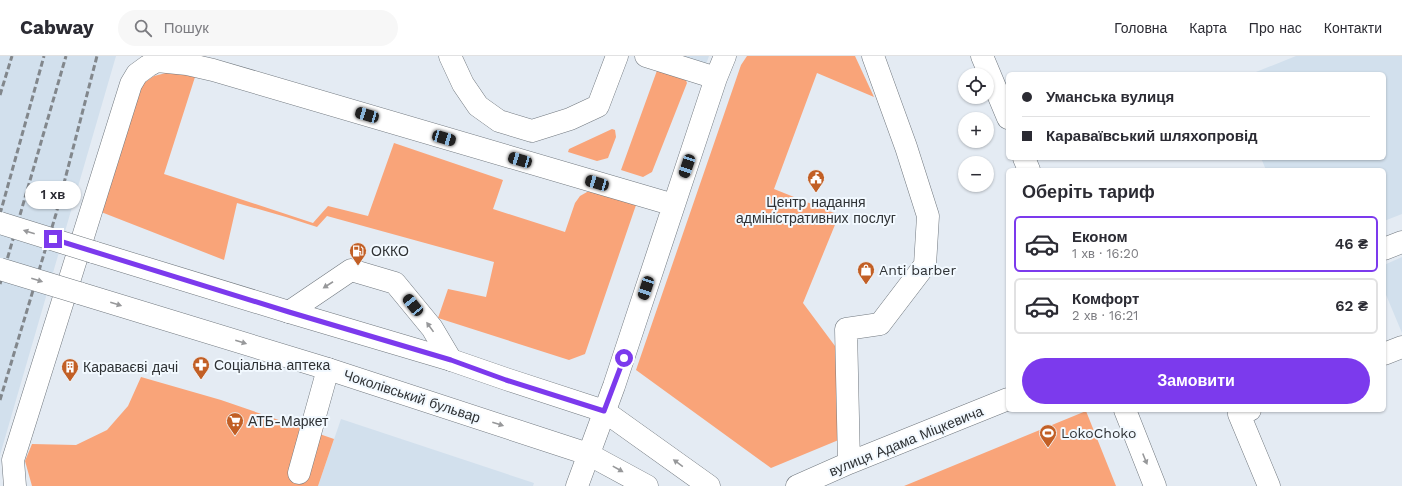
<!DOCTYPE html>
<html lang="uk">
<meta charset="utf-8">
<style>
:root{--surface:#fff;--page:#f7f7f7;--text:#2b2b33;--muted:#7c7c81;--line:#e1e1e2;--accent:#7c3aed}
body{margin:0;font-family:"Work Sans",sans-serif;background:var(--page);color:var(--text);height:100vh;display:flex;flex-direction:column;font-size:15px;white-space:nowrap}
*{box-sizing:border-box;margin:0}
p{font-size:13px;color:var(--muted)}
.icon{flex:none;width:22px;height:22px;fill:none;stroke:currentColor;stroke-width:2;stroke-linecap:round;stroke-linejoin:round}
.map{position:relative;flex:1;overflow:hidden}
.panel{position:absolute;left:1006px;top:112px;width:380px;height:244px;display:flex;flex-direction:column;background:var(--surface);border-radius:6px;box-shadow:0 1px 3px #0004}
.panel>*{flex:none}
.hud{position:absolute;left:1006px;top:16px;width:380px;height:88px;border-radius:6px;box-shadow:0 1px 3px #0004;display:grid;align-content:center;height:88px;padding:0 16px;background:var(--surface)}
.tools{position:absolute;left:958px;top:12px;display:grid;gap:8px}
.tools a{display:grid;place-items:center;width:36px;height:36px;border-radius:50%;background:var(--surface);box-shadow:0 1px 3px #0004;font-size:20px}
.end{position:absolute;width:18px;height:18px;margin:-9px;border:5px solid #7c3aed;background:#fff;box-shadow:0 0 0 2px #fff}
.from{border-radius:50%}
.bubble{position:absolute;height:28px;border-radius:14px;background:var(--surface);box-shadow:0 1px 3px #0004;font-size:13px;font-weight:600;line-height:28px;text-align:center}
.car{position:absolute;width:12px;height:24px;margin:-12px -6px;border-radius:5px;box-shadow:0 0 3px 1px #0007;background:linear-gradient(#222 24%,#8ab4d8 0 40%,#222 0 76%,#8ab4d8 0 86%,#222 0)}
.hud b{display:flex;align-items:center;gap:14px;height:38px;font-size:15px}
.hud b+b{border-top:1px solid var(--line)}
.hud i{width:10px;height:10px;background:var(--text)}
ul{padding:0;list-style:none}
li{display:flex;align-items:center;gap:12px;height:56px;margin:0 8px 6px;padding:0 8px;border:2px solid var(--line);border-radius:6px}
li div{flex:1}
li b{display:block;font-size:15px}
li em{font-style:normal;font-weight:600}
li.current{border-color:var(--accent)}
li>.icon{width:36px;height:36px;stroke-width:1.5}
h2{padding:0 16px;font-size:18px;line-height:48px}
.button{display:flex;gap:8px;margin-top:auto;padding:8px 16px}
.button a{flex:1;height:46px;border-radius:24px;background:var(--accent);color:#fff;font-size:16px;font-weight:600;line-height:46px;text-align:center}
header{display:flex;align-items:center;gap:24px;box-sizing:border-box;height:56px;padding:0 20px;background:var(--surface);border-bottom:1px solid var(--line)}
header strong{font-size:19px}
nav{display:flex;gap:22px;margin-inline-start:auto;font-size:14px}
.search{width:280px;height:36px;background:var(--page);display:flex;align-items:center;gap:10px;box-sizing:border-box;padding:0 14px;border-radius:22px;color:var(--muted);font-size:15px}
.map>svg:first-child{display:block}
.built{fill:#d2e0ed}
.green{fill:#f9a479}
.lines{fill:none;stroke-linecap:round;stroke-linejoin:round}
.minor-casing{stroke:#71787f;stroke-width:23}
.major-casing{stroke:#71787f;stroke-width:23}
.minor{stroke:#fff;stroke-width:22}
.major{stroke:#fff;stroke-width:22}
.rail{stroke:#82878c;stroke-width:3;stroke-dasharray:6 3;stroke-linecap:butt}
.major-bridge-casing{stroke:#71787f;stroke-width:23;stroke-linecap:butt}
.major-bridge{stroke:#fff;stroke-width:22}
.oneway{fill:#97989a}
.route{stroke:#7c3aed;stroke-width:5}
.labels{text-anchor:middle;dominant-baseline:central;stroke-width:4;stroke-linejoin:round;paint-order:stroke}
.poi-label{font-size:14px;fill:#2f3235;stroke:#f2f9ff;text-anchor:start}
.street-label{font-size:14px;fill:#2f3235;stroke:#f2f9ff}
</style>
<header>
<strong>Cabway</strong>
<div class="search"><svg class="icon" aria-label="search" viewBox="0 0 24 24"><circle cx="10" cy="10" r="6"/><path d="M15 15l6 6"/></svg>Пошук</div>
<nav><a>Головна</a><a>Карта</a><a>Про нас</a><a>Контакти</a></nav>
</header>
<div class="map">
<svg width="1402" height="430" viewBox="0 0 1402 430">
<rect width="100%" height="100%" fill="#e4ebf3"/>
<path class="built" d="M0,0H116L0,399Z
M664,0H709L704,14Z
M1296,0H1402V158L1384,165V114H1266L1261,102H1384V18H1251Z
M1402,201V277L1384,234V209Z
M341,363L534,427L533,430H318Z"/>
<path class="green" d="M747,0H855L874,41L817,17L774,133L839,159L803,247L835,290L841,383L771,412L636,314L741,9Z
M659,9L683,17L687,27L652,116L643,121L621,114Z
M170,16L195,21L164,118L313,167L328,150L368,160L394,87L503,124L493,153L565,176L575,147L580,140L587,136L595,135L636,149L585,298L569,304L438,262L448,233L486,241L494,206L327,160L317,171L286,161L237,147L224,204L96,154L138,31L154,20Z
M612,73L615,74L616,81L608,102L597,105L568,96L569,93Z
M141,321L221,344L334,383L318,430H32L25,405L32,388L76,389L107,374L128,350Z
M1086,355L1116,430H904Z"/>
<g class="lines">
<g class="minor-casing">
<path id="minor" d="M450,0L463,28L478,50L499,65L532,75L570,63L598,50L617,0
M646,0L716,22
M982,0L1008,62
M1024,102L1029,114
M1384,193L1402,186
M289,256L351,214L395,227L432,272L451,304
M1384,298L1402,291
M1125,354L1155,430
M1250,354L1239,358L1269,430
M849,407L846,273L880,268L925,209L928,160L906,91L873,0
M299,417L328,313
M15,430L13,404L131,28L137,18L148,10L157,5L187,8L213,14L674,149
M577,430L614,330L716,22L725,0
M797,430L849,407L1008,343"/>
</g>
<g class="major-casing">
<path id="major" d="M93,196L289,256L451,304L506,323L604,355L709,430
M79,237L328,313L588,398L647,430"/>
</g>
<use href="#minor" class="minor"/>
<use href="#major" class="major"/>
<path class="rail" d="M0,39L12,0
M0,158L44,0
M0,228L66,0
M0,344L56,158L97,0"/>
<g class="major-bridge-casing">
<path id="major-bridge" d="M0,167L93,196
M0,213L79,237"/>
</g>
<use href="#major-bridge" class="major-bridge"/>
</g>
<defs><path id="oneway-solid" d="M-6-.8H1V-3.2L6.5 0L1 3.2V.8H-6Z"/></defs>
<g class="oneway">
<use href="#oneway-solid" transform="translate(29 176) rotate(-163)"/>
<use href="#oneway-solid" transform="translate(37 224) rotate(17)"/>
<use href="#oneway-solid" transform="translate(328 229) rotate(147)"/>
<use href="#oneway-solid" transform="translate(116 248) rotate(17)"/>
<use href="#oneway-solid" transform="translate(430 271) rotate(-126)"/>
<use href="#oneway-solid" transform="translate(241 286) rotate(17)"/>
<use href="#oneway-solid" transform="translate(498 368) rotate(18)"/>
<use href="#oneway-solid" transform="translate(1145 403) rotate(68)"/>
<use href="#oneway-solid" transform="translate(678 407) rotate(-144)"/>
<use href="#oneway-solid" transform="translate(618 413) rotate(29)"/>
</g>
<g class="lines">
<path class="route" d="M53,183L289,256L451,304L506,324L604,355L624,302"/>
</g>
<defs>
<g id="civic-pin" transform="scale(0.9)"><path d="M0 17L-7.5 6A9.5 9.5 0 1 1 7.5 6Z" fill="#c25f25" stroke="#f2f9ff"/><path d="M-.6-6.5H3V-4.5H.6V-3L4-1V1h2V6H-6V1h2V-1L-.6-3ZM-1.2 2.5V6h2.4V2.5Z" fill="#fff"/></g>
<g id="fuel-pin" transform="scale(0.9)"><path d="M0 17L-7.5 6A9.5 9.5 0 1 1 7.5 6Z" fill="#c25f25" stroke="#f2f9ff"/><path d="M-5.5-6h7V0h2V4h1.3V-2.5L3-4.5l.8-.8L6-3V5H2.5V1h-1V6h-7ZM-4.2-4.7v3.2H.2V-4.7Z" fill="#fff"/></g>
<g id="shop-pin" transform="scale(0.9)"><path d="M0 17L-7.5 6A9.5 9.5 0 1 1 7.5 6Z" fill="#c25f25" stroke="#f2f9ff"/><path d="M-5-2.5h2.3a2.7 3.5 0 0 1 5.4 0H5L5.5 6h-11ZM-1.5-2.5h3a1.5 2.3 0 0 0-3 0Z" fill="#fff"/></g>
<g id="pharmacy-pin" transform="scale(0.9)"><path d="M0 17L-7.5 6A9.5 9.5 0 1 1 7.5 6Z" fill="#c25f25" stroke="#f2f9ff"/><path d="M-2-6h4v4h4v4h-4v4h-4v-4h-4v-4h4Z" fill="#fff"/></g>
<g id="building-pin" transform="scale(0.9)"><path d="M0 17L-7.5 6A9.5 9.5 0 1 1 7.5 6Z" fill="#c25f25" stroke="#f2f9ff"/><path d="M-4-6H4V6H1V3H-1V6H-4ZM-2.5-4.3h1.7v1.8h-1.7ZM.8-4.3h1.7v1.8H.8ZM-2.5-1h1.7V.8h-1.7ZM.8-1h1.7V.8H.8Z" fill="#fff"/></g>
<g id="supermarket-pin" transform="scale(0.9)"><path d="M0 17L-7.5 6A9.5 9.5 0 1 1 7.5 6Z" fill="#c25f25" stroke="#f2f9ff"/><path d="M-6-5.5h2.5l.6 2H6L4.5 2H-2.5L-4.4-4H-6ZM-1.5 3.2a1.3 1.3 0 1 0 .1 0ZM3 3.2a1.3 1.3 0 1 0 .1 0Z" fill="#fff"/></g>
<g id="stadium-pin" transform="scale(0.9)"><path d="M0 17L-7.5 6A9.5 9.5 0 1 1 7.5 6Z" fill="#c25f25" stroke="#f2f9ff"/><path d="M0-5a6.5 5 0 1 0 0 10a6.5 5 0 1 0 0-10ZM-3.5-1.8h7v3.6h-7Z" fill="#fff"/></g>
</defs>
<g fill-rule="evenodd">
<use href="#civic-pin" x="816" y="122"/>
<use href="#fuel-pin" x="358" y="195"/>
<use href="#shop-pin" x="866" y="214"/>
<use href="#pharmacy-pin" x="201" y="309"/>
<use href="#building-pin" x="70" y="311"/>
<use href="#supermarket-pin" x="235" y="365"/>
<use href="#stadium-pin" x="1048" y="377"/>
</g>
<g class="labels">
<g class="poi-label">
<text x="816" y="146" text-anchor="middle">Центр надання<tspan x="816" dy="16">адміністративних послуг</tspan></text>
<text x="371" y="195">ОККО</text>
<text x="879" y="214">Anti barber</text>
<text x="214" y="309">Соціальна аптека</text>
<text x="83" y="311">Караваєві дачі</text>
<text x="248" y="365">АТБ-Маркет</text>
<text x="1061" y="377">LokoChoko</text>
</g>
<g class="street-label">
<text transform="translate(412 340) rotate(18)">Чоколівський бульвар</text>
<text transform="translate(906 385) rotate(-22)">вулиця Адама Міцкевича</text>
</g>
</g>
</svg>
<div class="tools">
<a><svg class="icon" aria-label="locate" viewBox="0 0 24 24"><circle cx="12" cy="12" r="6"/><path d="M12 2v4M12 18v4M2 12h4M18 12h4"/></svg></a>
<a>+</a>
<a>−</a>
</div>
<i class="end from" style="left:624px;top:302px"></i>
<i class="end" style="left:53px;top:183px"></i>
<div class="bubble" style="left:25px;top:125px;width:56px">1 хв</div>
<i class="car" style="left:367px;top:59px;rotate:286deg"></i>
<i class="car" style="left:444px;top:82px;rotate:106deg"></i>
<i class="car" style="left:520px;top:104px;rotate:286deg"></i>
<i class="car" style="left:687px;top:110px;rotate:199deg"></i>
<i class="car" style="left:597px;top:127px;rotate:286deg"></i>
<i class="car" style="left:646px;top:232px;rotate:198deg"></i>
<i class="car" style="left:413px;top:249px;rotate:321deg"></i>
<div class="hud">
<b><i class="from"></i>Уманська вулиця</b>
<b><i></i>Караваївський шляхопровід</b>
</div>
<section class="panel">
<h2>Оберіть тариф</h2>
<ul>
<li class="current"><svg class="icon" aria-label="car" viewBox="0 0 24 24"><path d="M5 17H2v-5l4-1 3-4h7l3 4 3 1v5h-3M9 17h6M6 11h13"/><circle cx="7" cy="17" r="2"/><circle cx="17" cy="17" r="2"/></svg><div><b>Економ</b><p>1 хв · 16:20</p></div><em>46 ₴</em></li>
<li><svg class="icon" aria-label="car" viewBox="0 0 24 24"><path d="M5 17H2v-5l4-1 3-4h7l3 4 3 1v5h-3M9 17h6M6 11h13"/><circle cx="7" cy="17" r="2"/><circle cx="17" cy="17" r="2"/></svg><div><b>Комфорт</b><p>2 хв · 16:21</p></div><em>62 ₴</em></li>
</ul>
<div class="button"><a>Замовити</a></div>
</section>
</div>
